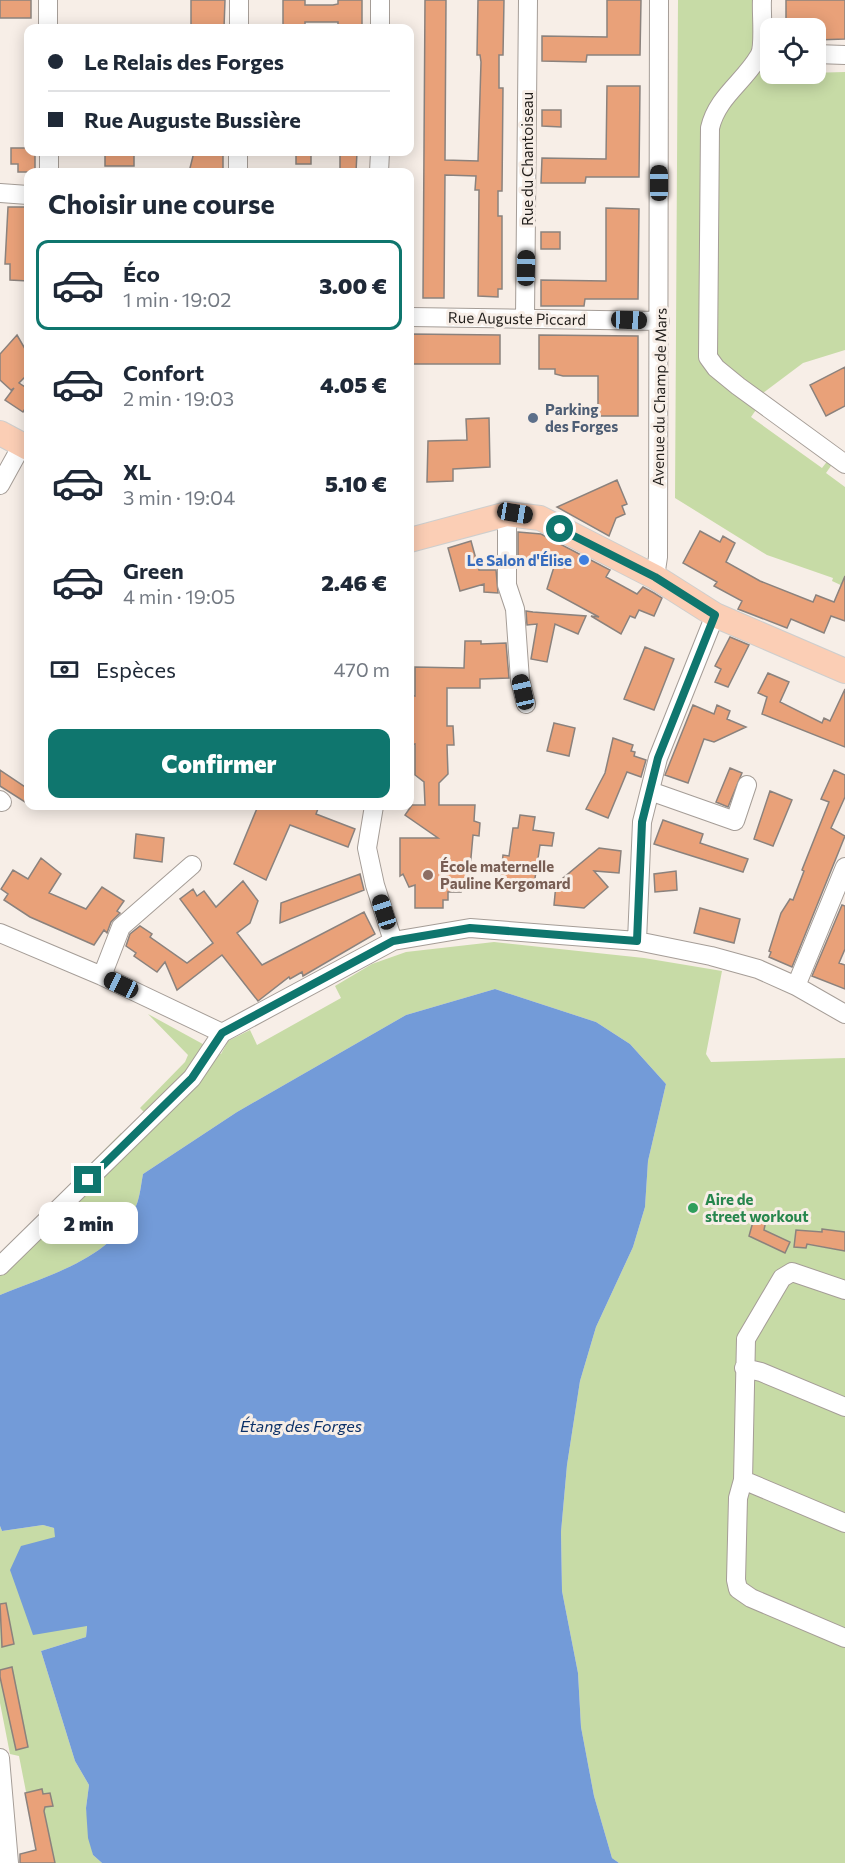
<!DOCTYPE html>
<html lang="fr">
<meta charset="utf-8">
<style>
:root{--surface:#fff;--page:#f2f2f3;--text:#1f2937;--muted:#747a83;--line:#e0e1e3;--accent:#0f766e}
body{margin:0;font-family:Commissioner,sans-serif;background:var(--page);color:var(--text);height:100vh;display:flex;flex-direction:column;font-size:22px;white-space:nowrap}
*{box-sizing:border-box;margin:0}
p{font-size:20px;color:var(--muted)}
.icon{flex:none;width:33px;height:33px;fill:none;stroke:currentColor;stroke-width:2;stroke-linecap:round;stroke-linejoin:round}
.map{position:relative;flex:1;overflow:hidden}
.details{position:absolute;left:24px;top:168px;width:390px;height:642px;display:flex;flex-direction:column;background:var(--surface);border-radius:12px;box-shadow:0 3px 15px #0003}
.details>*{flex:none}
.banner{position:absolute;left:24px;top:24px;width:390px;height:132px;border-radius:12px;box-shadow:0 3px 15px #0003;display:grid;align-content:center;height:132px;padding:0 24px;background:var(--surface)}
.buttons{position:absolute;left:760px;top:18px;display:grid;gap:12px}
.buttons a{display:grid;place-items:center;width:66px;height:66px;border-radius:12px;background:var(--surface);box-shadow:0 3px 15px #0003;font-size:30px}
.end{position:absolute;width:27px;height:27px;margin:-14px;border:8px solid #0f766e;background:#fff;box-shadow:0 0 0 3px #fff}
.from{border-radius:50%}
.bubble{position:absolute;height:42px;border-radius:12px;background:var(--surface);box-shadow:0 3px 15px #0003;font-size:20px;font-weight:800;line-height:42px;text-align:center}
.car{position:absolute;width:18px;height:36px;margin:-18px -9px;border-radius:8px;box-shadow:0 0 4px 2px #0007;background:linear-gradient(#222 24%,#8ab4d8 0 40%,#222 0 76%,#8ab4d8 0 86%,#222 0)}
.banner b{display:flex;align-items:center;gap:21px;height:57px;font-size:22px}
.banner b+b{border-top:2px solid var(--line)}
.banner i{width:15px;height:15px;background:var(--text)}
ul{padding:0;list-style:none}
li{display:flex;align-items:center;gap:18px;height:90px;margin:0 12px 9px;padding:0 12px;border:3px solid transparent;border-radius:12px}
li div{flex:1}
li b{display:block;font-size:22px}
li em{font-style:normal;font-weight:800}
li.selected{border-color:var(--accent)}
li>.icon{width:54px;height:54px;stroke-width:1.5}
h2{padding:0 24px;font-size:27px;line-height:72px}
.pay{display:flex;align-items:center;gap:15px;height:66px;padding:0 24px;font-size:22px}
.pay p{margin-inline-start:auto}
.cta{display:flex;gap:12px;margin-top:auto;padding:12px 24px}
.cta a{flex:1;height:69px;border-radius:12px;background:var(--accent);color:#fff;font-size:24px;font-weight:800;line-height:69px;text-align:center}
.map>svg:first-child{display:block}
.green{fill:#c7dba6}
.water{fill:#739bd8}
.building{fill:#e9a179;stroke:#8b827d;stroke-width:1.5}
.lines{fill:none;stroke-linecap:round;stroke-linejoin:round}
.minor-casing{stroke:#a59d97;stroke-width:20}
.major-casing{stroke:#cececd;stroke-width:26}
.minor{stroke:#fff;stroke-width:18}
.major{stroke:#fbceb5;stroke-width:24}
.route{stroke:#0f766e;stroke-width:8}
.service-dot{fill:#5c6f8a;stroke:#f7eee7;stroke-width:2}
.shop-dot{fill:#3f7fe0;stroke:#f7eee7;stroke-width:2}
.education-dot{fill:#8d6e63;stroke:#f7eee7;stroke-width:2}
.leisure-dot{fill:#2e9e5b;stroke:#f7eee7;stroke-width:2}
.labels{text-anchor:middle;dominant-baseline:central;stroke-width:6;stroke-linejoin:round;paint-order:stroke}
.street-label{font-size:15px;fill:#211e1b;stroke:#f7eee7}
.service-label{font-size:15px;font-weight:bold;fill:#4e5e75;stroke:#f7eee7;text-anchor:start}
.shop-label{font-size:15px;font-weight:bold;fill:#366cbe;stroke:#f7eee7;text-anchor:end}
.education-label{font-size:15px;font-weight:bold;fill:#785e54;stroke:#f7eee7;text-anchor:start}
.leisure-label{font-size:15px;font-weight:bold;fill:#27864d;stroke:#f7eee7;text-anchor:start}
.water-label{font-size:16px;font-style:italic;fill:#0c3168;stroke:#f7eee7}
</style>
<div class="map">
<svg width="845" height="1863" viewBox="0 0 845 1863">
<rect width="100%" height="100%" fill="#f7eee7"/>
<path class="green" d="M678,0H755L756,50L713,102L703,350L758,407L751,417L822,468L829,459L833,463L826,473L845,487V587L832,581L833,578L767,555L675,498Z
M768,61H771V74L845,72V350L803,363L763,393L719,361L713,348L716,131L720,115Z
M494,942L644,958L722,971L706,1054L711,1062L845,1058V1863H619L612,1858L594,1796L581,1727L578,1673L562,1591L561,1532L567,1465L580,1381L596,1327L633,1247L645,1207L648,1161L666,1084L630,1044L596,1022L495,989L406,1015L237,1112L143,1174C141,1184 140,1197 136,1206C113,1259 48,1275 0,1295V1255L121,1133L124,1136L146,1114L140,1108L185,1062L188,1055L148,1014L221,1054L228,1041L250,1030L257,1045L341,998L335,986L372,964L406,952Z
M43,1525L54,1528L87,1625L86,1637L41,1651L75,1761L89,1785L86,1808L93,1855L102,1863H27L38,1853L19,1756L10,1754L0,1703V1526L2,1531Z"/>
<path class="water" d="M495,989L596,1022L630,1044L666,1084L648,1161L645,1207L633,1247L596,1327L580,1381L567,1465L561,1532L562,1591L578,1673L581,1727L594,1796L612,1858L619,1863H102L93,1855L88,1838L86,1808L89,1785L75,1761L41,1651L86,1637L87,1626L33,1635L10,1570L21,1546L55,1537L54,1528L43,1525L2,1531L0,1526V1295C48,1275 113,1259 136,1206C140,1197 141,1184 143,1174L237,1112L406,1015Z"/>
<path class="building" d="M0,0H31V18H0Z
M191,0H225L224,28H191Z
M283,0H305V5H333L338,4V0H362V28H338V22H305V28H283Z
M425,0H446L445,160L478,161L481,62L480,55H477L478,0H504L503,55H499V88H503L502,191H498V216H502V289H498V297L478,296L479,190H475L476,176L445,175L444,298H423Z
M607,0H641L640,55H587L586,62L542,61V36L607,37Z
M786,0H845V39L816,40V28H786Z
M607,86H640L639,177H586L585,183H541L542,158L606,159Z
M542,110H561V127L542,126Z
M11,148H28V152H35V172H18V164H11Z
M105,152H134V166H105Z
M194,152H223V172H189Z
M296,152H311V164H296Z
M340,152H357L356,172H340Z
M8,207H28V281L10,280V264H5Z
M606,208L639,209L638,299H585L584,306H541V280L606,281Z
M541,232H560V249H541Z
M410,334L500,335V364H410Z
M17,335L28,354V374L19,383L28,389V404L23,412L5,400L14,388L11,390L0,380V354Z
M539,335L638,336V416H598V376H563L555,374V369H539Z
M845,367V406L826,416L810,385Z
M489,418L490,467L453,469V481L427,482L428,441L467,440L466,419Z
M617,480L627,504L622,506L625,514L616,518L609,536L557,507Z
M700,531L720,542L723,536L735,543L726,562L760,581L813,602L816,595L834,602L845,576V621L831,616L824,633L791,619L787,628L738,609L742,601L714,586L717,582L683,563Z
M518,532L541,534L610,570L606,577L637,594L643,587L654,593L662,598L654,616L639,610L635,618L630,616L621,634L591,616L599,617L547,589L554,567L542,561L518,557Z
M471,541L479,570H496L498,593L484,592V584L460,591L448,548Z
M526,611L533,612L586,616L578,634L555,624L547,662L531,659L537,624L527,625Z
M730,637L749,645L728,687L715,682L721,669L715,666Z
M465,641H481V644L506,643L509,678L480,679V688H447V726H453L454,745H447L448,774L439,783V805H475L474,821L480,823L479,836L473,835L469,880H461V892H448V900H443V908H415V885L409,887L403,874L400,876V838H438L405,815L412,805H425L424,782L415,775V744L410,745V695L415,696V667L464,668Z
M645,647L674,659L654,710L624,699Z
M768,673L789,682L780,702L822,723L824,718L830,721L845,689V747L762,714L767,697L758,693Z
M693,705L714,714L717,705L730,711L727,719L746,727L714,742L704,739L688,783L665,775Z
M554,723L575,728L569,756L547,751Z
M613,738L633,745L631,751L635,752L634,756L646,760L641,777L627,772L608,818L586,809L605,773Z
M730,768L742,773L728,807L716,802Z
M0,770L28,789V804L0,786Z
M834,770L845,775V797L831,828L845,836L792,967L769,957L771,952L769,951L781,913L790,899L793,900L804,871L802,870L829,802L821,799Z
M770,791L792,800L773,846L754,839Z
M258,806H319L316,814L355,829L348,847L290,825L266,880L234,864Z
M520,815L535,817L533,830L554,833L552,846L540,845L534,885L500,882L503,855L509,856L513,828H518Z
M663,820L703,834L700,843L748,859L743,872L654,844Z
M136,834L164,838L162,862L134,858Z
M599,848L621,851L619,873L594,871L608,887L584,908L554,905L556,884Z
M41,858L61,874L49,893L86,909L102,887L124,901L117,911L120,913L111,922L107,933L104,930L94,945L30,917L4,900L8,894L1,889L13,870L28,879Z
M676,871L677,890L655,892L654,874Z
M360,874L364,890L280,923L281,903Z
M243,881L258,901L250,923L237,933L262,965L364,912L375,934L303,976L302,972L290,979L289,977L258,1001L222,955L177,990L165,962L157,972L134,956L136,953L126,946L130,934L140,926L152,934L150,937L187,963L213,943L180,899L193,889L197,896L204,891L216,907Z
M842,905L845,906V949L839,963L845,965V989L812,976Z
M700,908L740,919L734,943L694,933Z
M754,1218L766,1220L764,1230L790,1242L785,1253L749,1236Z
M822,1229L845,1232V1251L807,1244L806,1248L794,1247L796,1230L822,1232Z
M6,1603L14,1644L2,1647L0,1604Z
M12,1667L28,1747L16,1750L0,1677V1670Z
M42,1789L43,1794L50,1793L53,1806L45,1807L44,1811L55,1863H20V1854L36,1850L25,1793Z"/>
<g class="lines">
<g class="minor-casing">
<path id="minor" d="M48,0V28
M762,0C761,12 765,47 759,56C744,82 717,97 710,128L708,357L716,368L738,386L845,464
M239,28V0
M380,28V0
M816,54L845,55
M49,152V172
M238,172V152
M379,172L380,152
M0,193L28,195
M410,317L660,321
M525,317L528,0
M0,485L22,445
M507,514V585L515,609L520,680L526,704
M655,577L658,557L659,0
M650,791L735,821L747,785
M0,800L2,802
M374,806L367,848L375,885L393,941
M0,933L102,976L222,1033
M637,941L642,822L658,758L715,615
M102,976L121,927L192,865
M796,986L845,867
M0,1266L192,1078L222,1033L393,941L470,928L637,941L711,956L758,969L796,986L845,1014
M845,1290L792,1272L782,1278L746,1339L743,1480L738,1498L736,1580L738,1589L751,1598L845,1638
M744,1368L761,1372L845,1407
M743,1480L845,1523
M0,1758L9,1863"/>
</g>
<g class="major-casing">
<path id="major" d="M0,433L28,448
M410,540L507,514L540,518L655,577L715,615L845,671"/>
</g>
<use href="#minor" class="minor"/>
<use href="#major" class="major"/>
</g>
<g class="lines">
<path class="route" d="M88,1180L192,1078L222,1033L393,941L470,928L637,941L642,822L658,758L715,615L655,577L560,529"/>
</g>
<circle class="service-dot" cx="533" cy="418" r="6"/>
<circle class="shop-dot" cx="584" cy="560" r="6"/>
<circle class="education-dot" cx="428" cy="875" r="6"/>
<circle class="leisure-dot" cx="693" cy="1208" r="6"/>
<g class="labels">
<g class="street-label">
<text transform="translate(527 159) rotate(-90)">Rue du Chantoiseau</text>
<text transform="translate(517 318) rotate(1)">Rue Auguste Piccard</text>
<text transform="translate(659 397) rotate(-89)">Avenue du Champ de Mars</text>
</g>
<g class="service-label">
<text x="545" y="409">Parking<tspan x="545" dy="17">des Forges</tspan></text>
</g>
<g class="shop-label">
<text x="572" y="560">Le Salon d'Élise</text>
</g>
<g class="education-label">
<text x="440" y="866">École maternelle<tspan x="440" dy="17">Pauline Kergomard</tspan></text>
</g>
<g class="leisure-label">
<text x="705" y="1199">Aire de<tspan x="705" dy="17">street workout</tspan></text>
</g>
<g class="water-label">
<text x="301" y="1425">Étang des Forges</text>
</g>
</g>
</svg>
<div class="buttons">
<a><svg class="icon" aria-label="locate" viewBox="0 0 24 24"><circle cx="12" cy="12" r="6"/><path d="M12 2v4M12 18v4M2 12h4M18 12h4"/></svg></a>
</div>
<i class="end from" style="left:560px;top:529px"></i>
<i class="end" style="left:88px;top:1180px"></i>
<div class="bubble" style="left:39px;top:1202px;width:99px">2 min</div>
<i class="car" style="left:659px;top:183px;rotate:0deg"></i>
<i class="car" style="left:526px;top:268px;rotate:1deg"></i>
<i class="car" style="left:629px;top:320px;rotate:92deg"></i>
<i class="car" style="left:515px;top:513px;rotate:100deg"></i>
<i class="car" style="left:523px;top:692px;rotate:347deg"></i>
<i class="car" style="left:384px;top:912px;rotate:342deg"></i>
<i class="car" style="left:121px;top:985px;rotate:295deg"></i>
<div class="banner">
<b><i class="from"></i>Le Relais des Forges</b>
<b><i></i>Rue Auguste Bussière</b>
</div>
<section class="details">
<h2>Choisir une course</h2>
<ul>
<li class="selected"><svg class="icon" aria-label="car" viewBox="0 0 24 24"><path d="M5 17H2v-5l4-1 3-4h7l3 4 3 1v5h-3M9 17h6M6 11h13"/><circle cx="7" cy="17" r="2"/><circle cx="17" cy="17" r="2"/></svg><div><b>Éco</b><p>1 min · 19:02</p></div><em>3.00 €</em></li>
<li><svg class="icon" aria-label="car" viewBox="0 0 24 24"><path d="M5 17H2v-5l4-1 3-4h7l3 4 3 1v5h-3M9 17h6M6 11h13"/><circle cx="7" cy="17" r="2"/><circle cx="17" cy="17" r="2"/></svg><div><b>Confort</b><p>2 min · 19:03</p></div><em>4.05 €</em></li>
<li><svg class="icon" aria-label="car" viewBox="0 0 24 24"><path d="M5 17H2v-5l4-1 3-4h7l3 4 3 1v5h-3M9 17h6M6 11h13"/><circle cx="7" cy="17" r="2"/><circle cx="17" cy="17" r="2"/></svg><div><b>XL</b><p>3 min · 19:04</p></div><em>5.10 €</em></li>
<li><svg class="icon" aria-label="car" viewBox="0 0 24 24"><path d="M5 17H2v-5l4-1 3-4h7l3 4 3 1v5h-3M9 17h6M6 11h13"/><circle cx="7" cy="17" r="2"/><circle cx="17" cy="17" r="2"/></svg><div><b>Green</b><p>4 min · 19:05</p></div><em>2.46 €</em></li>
</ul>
<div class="pay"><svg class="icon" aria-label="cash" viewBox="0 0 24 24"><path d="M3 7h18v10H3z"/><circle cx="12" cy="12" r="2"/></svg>Espèces<p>470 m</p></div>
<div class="cta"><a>Confirmer</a></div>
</section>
</div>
